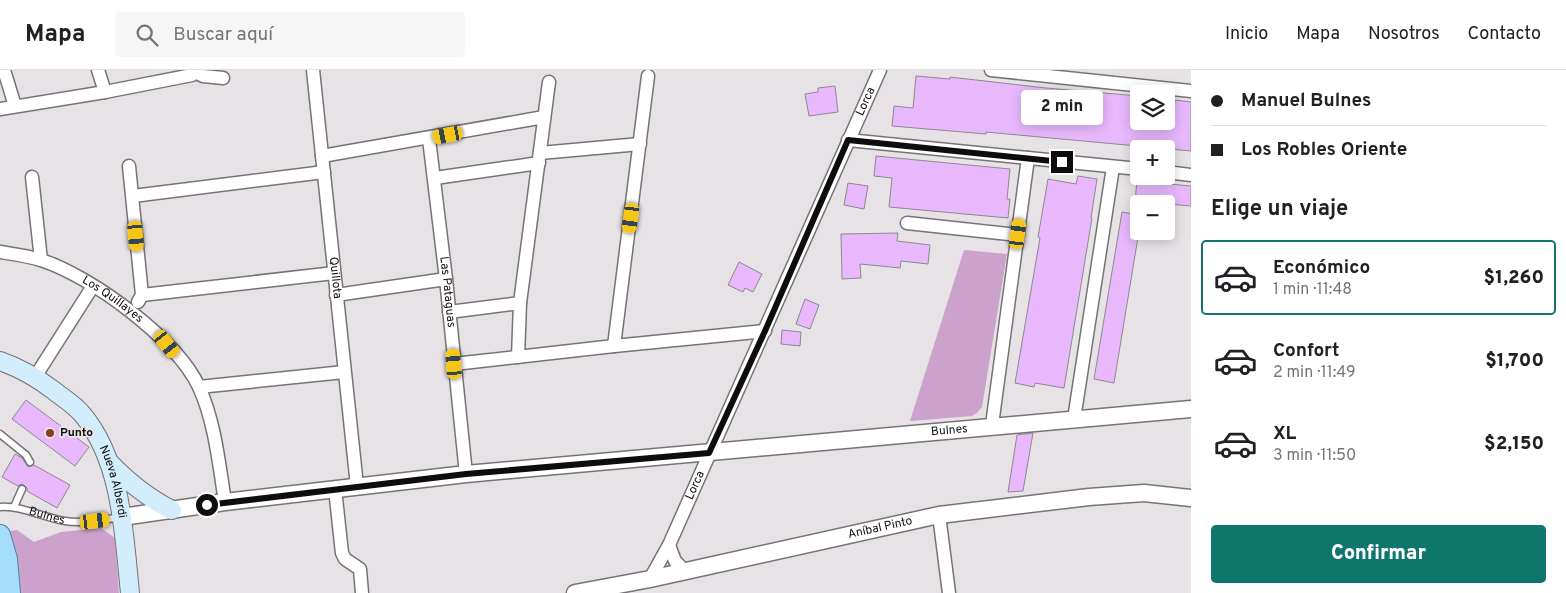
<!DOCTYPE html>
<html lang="es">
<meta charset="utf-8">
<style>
:root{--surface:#fff;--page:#f6f6f6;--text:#202124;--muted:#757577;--line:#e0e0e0;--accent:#0f766e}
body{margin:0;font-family:Overpass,sans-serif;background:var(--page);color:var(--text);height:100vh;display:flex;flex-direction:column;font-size:19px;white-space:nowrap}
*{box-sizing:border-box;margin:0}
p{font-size:16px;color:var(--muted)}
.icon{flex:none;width:28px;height:28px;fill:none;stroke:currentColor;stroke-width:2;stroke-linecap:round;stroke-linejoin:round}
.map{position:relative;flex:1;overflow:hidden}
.sheet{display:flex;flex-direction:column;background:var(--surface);width:375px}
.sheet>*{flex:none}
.guide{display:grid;align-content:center;height:110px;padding:0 20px;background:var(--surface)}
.controls{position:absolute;left:1130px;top:15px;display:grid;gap:10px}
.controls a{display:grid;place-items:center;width:45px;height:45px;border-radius:5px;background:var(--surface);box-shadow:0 2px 12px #0003;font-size:25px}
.end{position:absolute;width:22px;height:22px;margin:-11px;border:6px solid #0e0d0e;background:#fff;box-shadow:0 0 0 2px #fff}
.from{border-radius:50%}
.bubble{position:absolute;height:35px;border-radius:5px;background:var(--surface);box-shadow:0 2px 12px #0003;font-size:16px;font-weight:800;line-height:35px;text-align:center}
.car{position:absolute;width:15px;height:30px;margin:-15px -8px;border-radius:6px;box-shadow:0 0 4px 1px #0007;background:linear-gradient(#f5c518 24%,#345 0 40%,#f5c518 0 76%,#345 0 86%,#f5c518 0)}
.guide b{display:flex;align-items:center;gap:18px;height:48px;font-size:19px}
.guide b+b{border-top:1px solid var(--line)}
.guide i{width:12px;height:12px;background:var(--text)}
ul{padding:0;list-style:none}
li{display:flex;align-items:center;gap:15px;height:75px;margin:0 10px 8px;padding:0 10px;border:2px solid transparent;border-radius:5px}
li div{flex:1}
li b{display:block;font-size:19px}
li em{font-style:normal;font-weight:800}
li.on{border-color:var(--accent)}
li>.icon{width:45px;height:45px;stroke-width:1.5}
h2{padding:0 20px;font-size:22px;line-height:60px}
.button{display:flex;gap:10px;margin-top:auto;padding:10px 20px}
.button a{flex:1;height:58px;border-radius:5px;background:var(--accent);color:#fff;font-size:20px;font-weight:800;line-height:58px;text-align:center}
header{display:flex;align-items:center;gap:30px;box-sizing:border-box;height:70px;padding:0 25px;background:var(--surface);border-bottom:1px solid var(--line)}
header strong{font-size:24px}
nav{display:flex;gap:28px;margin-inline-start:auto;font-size:18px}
.search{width:350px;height:45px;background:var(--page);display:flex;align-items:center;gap:12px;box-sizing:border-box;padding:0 18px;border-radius:5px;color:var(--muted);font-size:19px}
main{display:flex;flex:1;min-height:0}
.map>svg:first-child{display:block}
.green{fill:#cca1cc}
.building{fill:#e8b7fc;stroke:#8d8a8e}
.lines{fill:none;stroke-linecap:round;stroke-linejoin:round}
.service-casing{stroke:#767376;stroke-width:9}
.minor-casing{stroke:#767376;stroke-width:15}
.tertiary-casing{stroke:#767376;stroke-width:19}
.secondary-casing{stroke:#767376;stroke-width:20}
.primary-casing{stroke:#4a85a7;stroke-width:22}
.service{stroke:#fff;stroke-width:6}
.minor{stroke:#fff;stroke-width:12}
.tertiary{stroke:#fff;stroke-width:16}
.secondary{stroke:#d2eefd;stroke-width:18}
.primary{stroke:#a6dcfb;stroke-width:20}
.route{stroke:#0e0d0e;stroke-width:6}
.poi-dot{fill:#864118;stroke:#e6e2e6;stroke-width:2}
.labels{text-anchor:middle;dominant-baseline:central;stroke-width:4;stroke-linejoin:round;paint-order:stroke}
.street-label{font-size:12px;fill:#0e0d0e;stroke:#e6e2e6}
.poi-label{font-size:12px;font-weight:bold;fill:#0e0d0e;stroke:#e6e2e6;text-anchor:start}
</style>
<header>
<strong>Mapa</strong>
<div class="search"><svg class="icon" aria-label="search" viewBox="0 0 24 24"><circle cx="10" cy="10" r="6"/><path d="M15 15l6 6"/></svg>Buscar aquí</div>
<nav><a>Inicio</a><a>Mapa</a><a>Nosotros</a><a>Contacto</a></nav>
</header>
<main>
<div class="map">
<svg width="1191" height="523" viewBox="0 0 1191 523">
<rect width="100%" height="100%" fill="#e6e2e6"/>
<path class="green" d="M964,180L1007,184L982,337L977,343L972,346L910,351Z
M101,458L115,468L119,523H17L5,462L17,460L34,472L61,462Z"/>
<path class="building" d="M916,6L950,9V7L1046,18L1139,26V56L1173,59L1175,30L1191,32V81L986,62V64L892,56L894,36L913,38Z
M835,16L838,42L809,46L805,24L818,22V18Z
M876,86L1010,99L1007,129H1010L1008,148L889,137L892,108L874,106Z
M1078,106L1097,109L1091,148H1092L1064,318L1035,313L1034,317L1015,313L1040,168L1038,167L1048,109L1076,114Z
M1137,111L1191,116V136L1135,131Z
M848,113L868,116L864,139L844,135Z
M1122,142L1139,145V161L1114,313L1094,309Z
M898,163L897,171L930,175L928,194L901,191L900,198L860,194L861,208L842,209L841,164Z
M739,192L762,204L753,222L745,218L743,222L728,215Z
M805,229L819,235L810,259L796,254Z
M782,260L801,262L800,276L781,274Z
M26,330L89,377L75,396L12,349Z
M1033,363L1023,421L1008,422L1017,365Z
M15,384L22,388L28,397L34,395L70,415L57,438L27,421V418L24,415L21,414L18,416L2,407Z"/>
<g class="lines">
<g class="service-casing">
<g id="service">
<path d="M0,364L26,385L30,392"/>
<path id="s1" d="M0,437C21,435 44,448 65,451C83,454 103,450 121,447"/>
<path d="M14,437L22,419"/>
</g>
</g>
<g class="minor-casing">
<g id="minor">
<path d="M4,0L15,36"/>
<path d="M98,0L105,22"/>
<path id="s2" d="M313,0L357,416"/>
<path d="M991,0L1191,21"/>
<path d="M0,39L105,22L192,5L195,2L203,6L223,8"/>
<path id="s3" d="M429,69L446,209L466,404"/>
<path d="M848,70L1139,99"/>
<path d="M540,83L640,74"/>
<path d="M322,86L544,47"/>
<path d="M129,96L142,225L138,232"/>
<path d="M1166,102L1191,105"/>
<path d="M32,107L41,190"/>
<path d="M435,108L539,93"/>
<path d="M133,126L324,102"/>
<path d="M907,153L1018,165"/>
<path id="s4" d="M0,182C13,184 28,186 41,190C91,206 177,269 199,317C215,352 219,394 225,432"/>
<path d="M142,225L334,203"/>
<path d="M336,225L446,209"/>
<path d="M449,242L520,233"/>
<path d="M614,276L648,6"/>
<path d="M518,287L520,233L549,12"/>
<path d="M454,294L614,276L765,261"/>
<path d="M35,307L93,216"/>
<path d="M199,317L344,302"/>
<path d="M1074,349L1113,97"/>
<path d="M992,355L1028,88"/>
<path d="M335,419L342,483L345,489L360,499L362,523"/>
<path d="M939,445L949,523"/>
<path d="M669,475L675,491L685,501"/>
<path id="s5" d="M650,509L669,475L880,0"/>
</g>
</g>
<g class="tertiary-casing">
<g id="tertiary">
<path id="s6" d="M122,447L225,432L466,404L1191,339"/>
<path id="s7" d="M575,523L650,509L939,445L1089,427L1144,423L1191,428"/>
</g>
</g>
<g class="secondary-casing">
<g id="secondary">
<path id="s8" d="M0,291C20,298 36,307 53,320C63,328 75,335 83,345C122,392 124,465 130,523"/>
<path d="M109,392C128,412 148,428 172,440"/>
</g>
</g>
<g class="primary-casing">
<path id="primary" d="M0,465L7,489L10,523"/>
</g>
<use href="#service" class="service"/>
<use href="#minor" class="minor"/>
<use href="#tertiary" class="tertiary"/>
<use href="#secondary" class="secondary"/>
<use href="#primary" class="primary"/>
</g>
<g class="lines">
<path class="route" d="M207,435L466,404L709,383L765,261L848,70L1062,92"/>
</g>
<circle class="poi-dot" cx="50" cy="363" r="5"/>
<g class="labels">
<g class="street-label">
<text stroke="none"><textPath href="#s5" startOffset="524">Lorca</textPath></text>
<text stroke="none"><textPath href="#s2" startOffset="209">Quillota</textPath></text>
<text stroke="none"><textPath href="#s3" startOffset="154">Las Pataguas</textPath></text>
<text stroke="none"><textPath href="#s4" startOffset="124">Los Quillayes</textPath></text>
<text stroke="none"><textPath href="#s6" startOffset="832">Bulnes</textPath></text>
<text stroke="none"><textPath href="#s8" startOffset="174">Nueva Alberdi</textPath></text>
<text stroke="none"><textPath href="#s5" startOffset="104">Lorca</textPath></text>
<text stroke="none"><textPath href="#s1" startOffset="48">Bulnes</textPath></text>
<text stroke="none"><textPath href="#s7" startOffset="312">Aníbal Pinto</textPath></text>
</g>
<g class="poi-label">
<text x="60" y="363">Punto</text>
</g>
</g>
</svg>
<div class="controls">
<a><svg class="icon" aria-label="layers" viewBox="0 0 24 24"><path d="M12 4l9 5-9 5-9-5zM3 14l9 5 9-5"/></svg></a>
<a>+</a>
<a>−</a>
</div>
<i class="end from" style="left:207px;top:435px"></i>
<i class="end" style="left:1062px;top:92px"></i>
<div class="bubble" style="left:1021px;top:20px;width:82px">2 min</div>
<i class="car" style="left:448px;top:65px;rotate:259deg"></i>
<i class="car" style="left:631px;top:148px;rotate:187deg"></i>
<i class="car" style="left:1018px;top:164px;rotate:7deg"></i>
<i class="car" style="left:136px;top:166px;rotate:175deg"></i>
<i class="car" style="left:167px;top:274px;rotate:141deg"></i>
<i class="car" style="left:454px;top:294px;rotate:355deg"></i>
<i class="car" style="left:95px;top:451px;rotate:83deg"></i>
</div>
<section class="sheet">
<div class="guide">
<b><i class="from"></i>Manuel Bulnes</b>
<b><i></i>Los Robles Oriente</b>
</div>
<h2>Elige un viaje</h2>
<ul>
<li class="on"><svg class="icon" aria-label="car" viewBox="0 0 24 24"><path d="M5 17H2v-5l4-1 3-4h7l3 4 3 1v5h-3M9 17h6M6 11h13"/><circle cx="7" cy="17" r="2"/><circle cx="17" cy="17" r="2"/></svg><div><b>Económico</b><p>1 min · 11:48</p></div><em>$1,260</em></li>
<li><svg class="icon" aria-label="car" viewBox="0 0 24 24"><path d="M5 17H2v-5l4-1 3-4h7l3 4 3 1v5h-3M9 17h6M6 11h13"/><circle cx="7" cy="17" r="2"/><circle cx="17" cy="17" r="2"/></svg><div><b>Confort</b><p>2 min · 11:49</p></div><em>$1,700</em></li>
<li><svg class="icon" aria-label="car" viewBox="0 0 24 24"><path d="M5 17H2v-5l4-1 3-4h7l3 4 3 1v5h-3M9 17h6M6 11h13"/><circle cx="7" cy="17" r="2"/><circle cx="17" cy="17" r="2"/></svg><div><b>XL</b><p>3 min · 11:50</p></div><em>$2,150</em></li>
</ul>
<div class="button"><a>Confirmar</a></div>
</section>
</main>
